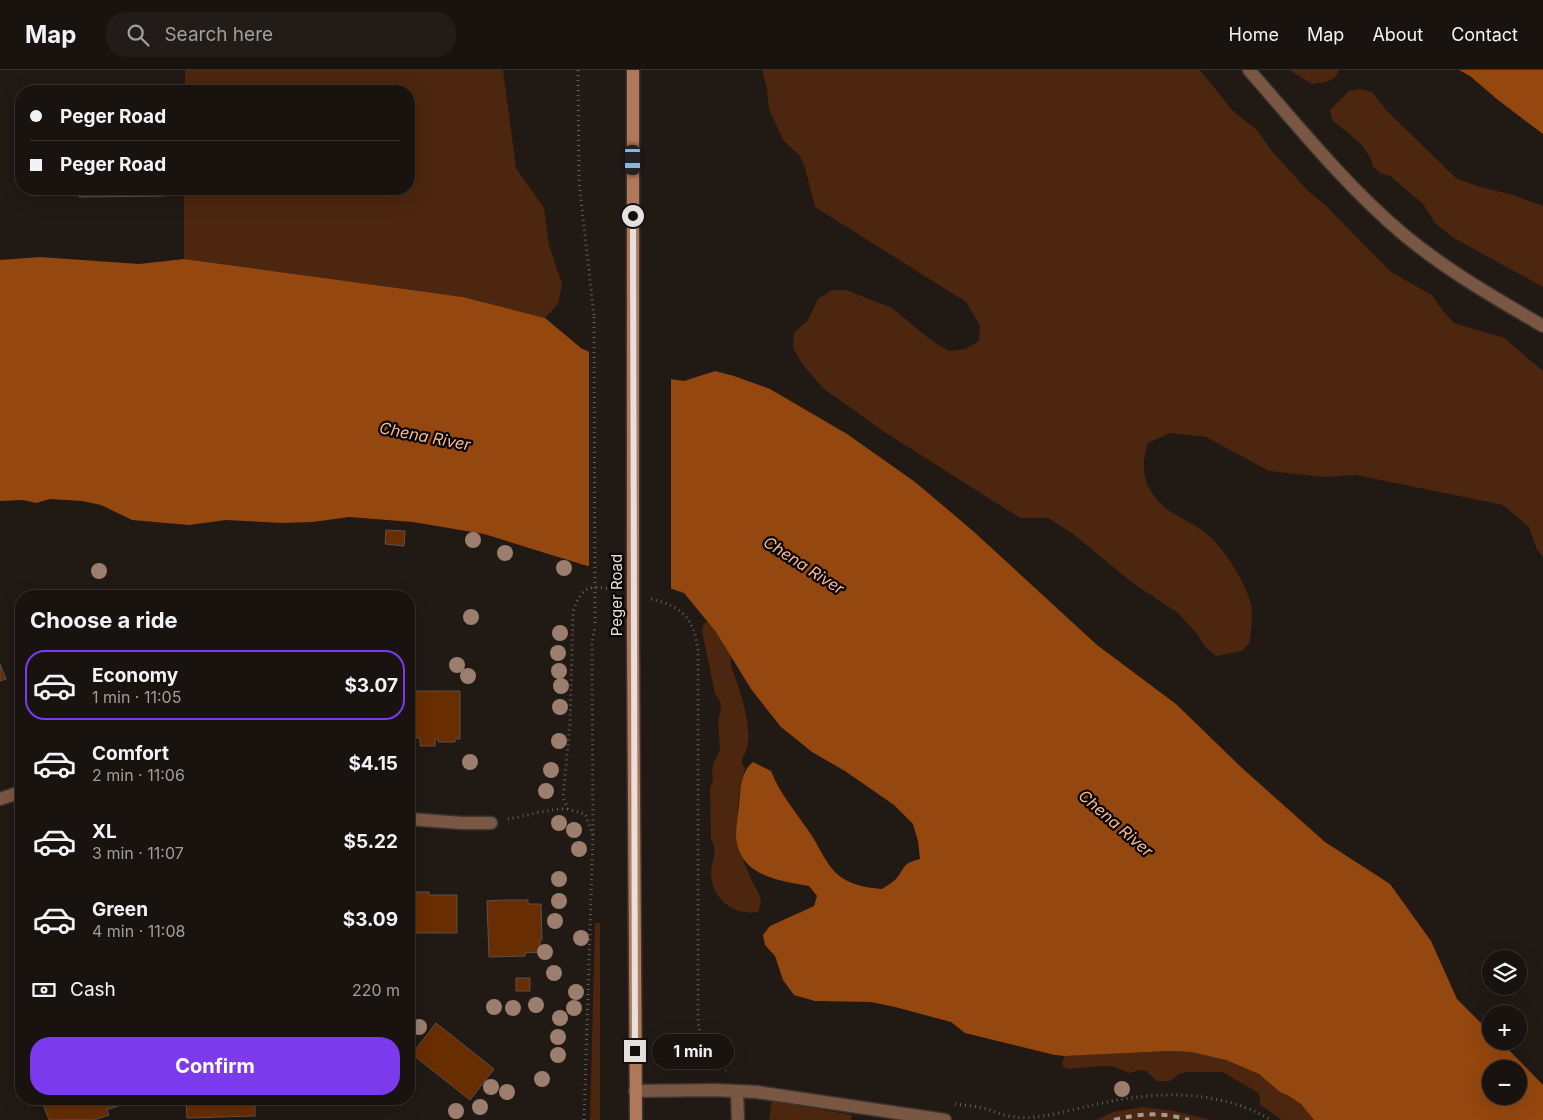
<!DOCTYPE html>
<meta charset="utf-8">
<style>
:root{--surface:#19130f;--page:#221c18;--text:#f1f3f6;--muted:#9f9e9e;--line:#37322f;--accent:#7c3aed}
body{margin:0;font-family:Inter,sans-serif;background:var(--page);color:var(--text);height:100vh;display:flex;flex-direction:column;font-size:19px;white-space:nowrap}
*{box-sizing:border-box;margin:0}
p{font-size:16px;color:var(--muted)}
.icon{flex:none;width:28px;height:28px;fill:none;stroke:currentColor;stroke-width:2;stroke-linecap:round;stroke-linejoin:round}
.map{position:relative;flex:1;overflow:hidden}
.panel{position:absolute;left:15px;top:520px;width:400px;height:515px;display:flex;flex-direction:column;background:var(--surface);border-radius:20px;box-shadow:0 5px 20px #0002,0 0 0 1px var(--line)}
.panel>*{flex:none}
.top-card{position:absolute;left:15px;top:15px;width:400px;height:110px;border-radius:20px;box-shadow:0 5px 20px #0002,0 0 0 1px var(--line);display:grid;align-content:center;height:110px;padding:0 15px;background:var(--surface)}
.tools{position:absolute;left:1482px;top:880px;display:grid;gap:10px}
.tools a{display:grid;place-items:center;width:45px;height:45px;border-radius:50%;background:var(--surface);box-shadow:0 5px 20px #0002,0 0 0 1px var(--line);font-size:25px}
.end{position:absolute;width:22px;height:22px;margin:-11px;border:6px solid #e7e1de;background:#111;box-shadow:0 0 0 2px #111}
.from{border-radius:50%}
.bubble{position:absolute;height:35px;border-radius:18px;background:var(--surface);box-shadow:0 5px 20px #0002,0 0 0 1px var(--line);font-size:16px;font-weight:700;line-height:35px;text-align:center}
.car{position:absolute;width:15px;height:30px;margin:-15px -8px;border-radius:6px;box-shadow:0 0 4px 1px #0007;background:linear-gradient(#222 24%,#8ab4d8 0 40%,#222 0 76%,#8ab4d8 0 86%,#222 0)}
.top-card b{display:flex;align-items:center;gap:18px;height:48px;font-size:19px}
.top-card b+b{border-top:1px solid var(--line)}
.top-card i{width:12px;height:12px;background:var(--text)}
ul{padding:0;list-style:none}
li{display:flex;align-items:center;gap:15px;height:70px;margin:0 10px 8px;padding:0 5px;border:2px solid transparent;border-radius:20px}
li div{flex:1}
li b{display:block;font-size:19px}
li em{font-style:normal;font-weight:700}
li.current{border-color:var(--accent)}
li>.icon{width:45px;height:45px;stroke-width:1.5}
h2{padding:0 15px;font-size:22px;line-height:60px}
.pay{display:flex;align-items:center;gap:12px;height:55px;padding:0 15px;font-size:19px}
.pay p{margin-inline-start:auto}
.button{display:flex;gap:10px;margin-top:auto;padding:10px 15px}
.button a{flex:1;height:58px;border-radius:20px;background:var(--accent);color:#fff;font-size:20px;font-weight:700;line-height:58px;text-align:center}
header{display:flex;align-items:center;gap:30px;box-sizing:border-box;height:70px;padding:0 25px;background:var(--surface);border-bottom:1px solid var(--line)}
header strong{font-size:24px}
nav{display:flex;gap:28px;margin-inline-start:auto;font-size:18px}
.search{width:350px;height:45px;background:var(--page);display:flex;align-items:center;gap:12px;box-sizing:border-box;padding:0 18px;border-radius:20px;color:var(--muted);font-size:19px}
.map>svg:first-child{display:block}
.green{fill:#4c260e}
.water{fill:#94470e;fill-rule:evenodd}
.pier{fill:#211914}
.building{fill:#682d01;stroke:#5b514c}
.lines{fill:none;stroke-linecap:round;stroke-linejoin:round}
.service-casing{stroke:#3d3530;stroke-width:15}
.minor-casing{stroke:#3d3530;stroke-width:15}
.secondary-casing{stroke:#3d3530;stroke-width:15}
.path{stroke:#675f5b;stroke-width:3;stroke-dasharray:1 4;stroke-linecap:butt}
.service{stroke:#795743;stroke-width:12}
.minor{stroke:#795743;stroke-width:12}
.secondary{stroke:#b07859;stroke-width:12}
.rail{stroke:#a09a96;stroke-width:4;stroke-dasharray:6 6;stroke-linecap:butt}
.secondary-bridge-casing{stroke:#3d3530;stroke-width:15;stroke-linecap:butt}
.path-bridge{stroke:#675f5b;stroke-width:3;stroke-dasharray:1 4;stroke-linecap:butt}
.secondary-bridge{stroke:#b07859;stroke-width:12}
.tree{fill:#9b7e6e}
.route{stroke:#e7e1de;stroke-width:6}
.labels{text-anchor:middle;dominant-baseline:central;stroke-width:4.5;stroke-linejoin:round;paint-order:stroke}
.street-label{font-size:15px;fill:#e7e1de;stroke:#080504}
.water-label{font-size:16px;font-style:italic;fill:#fab994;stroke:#080504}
</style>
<header>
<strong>Map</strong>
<div class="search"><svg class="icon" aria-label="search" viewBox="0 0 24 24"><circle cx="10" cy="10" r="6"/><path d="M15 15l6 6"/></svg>Search here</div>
<nav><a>Home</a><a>Map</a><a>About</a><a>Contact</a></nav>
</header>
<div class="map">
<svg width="1543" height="1050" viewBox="0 0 1543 1050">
<rect width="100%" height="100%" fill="#211914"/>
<path class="green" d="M185,0H503L516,98L544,138L549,175L562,214L558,234L545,248L463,227L184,189V119H409V21H185Z
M762,0H1200L1233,41L1258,61L1271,80L1308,121L1324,134L1391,202L1432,225L1443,241L1454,253L1504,268L1543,301V487L1537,480L1529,457L1503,435L1356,405L1322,407L1269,401L1206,367L1170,363L1148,373C1138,402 1146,424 1171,442C1183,449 1196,455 1207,464C1225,479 1245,512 1251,534C1253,546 1251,560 1250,572L1242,581L1216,586L1205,577L1198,565L1178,543L1134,514L1073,464L1048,448H1020L886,363L824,319L803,295L793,278L794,263L808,250L818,229L832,220H846L892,238L931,270L949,281L965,279L979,271L980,256L966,232L815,137L805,98L800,86L783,70L769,39L767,19Z
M1289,0H1339C1335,13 1323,12 1312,14Z
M1360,19L1372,22L1387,41L1456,108L1480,117L1513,125L1543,136V217L1452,167L1435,153L1423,134L1390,106L1380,103L1373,97C1370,76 1347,63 1332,50L1330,40L1349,21Z
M708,552C716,561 725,573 730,584C732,589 730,594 732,599C740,620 758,670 742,688V694L745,698C738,724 735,753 740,780C741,786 750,807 753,813C759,824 764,828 758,842C734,846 711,829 711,803C711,791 719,780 711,770L710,718L713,710L712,700L714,692L720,679L718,651L721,637L720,631L715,624L702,560L704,553Z
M595,853H600V1050H590Z
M1169,981L1191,982L1226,990L1259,1004L1280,1022L1289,1026L1301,1034L1314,1050H1282L1260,1035V1026L1257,1022L1222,1002H1188L1179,1004L1170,1011H1157L1146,1001L1140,1000L1129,1003L1115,997L1104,996L1068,999L1063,997L1062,993L1065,986Z
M772,1031L852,1045L851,1050H769Z
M1143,1037L1174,1041L1211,1050H1096L1113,1042Z"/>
<path class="water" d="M1459,0H1543V64L1498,30L1470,6Z
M40,187L139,194L184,189L463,227L545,248L581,278L636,304L684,311L715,301L734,306L770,319L847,364L915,412L973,461L1097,575L1176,634L1242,698L1325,772L1390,814L1431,871L1457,929L1491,963V971H1500L1543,1015V1050H1314L1301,1034L1289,1026L1280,1022L1259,1004L1226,990L1191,982L1169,981L1065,986L1055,985L965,963L951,952L895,937L871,932L815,931L794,925L783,910L775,886L765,875L763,865L770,856L814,836L817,826L809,816C777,810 739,806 736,766C736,756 738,745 739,735C741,719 740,703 753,692L771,701C780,724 796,742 810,763C821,779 827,799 844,809C856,816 869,818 882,819C886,816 892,813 896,809C906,797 901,794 920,789L918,771L913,754L894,735L845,701L812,682L781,657L751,619L716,562L684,523L630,505L584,495L484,464L413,452L349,447L313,452L282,453L226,450L189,455L132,450L101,435L82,431L50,429L36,433L23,430L0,431V190ZM1491,999H1519V1026H1491Z"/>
<path class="pier" d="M589,279L637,302L671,307V521L629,508L589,498Z"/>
<path class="building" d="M79,119H164V126L79,127Z
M386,460L405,461L404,476L385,474Z
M0,594L6,609L0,611Z
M409,621H460V669H455V672H438V669H435V676H420V668H409Z
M416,822H429V825H457V863H409V828H416Z
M503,830H528V834H541L542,870H540V882L525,883V886L489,887L487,831Z
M516,908H530V921H516Z
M436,953L494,999L470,1030L412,984Z
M41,1029H127L128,1032L107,1040L109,1045L94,1050H49Z
M186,1029H255V1046L187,1048Z"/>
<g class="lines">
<g class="service-casing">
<path id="service" d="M635,1021L715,1020L757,1022L945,1050
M737,1022L738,1050"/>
</g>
<g class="minor-casing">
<path id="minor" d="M1249,0C1297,55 1347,117 1403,164C1446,200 1495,228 1543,256
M0,729L21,722
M409,749L462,753H491"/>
</g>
<g class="secondary-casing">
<path id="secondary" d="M633,0V259
M633,565L636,1050"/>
</g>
<path class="path" d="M578,0L579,111L594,247
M651,529C683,537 694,548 698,581V952C702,975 708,985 726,1001
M508,749C526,746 552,738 568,739
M593,765L585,744L568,739L563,727L570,653L573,542C581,517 589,514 614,520
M955,1034C964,1035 973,1036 982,1038C993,1040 1003,1046 1015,1047C1039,1050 1070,1040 1093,1035C1153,1021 1217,1018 1271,1050
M584,1050L593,765L592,573L595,557"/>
<use href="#service" class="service"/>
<use href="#minor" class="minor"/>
<use href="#secondary" class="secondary"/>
<path class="rail" d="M1114,1050C1141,1043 1162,1042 1189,1050"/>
<g class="secondary-bridge-casing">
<path id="secondary-bridge" d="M633,565V259"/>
</g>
<path class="path-bridge" d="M594,247L595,557"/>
<use href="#secondary-bridge" class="secondary-bridge"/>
</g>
<g class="tree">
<circle cx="473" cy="470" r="8"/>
<circle cx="505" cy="483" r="8"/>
<circle cx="564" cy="498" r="8"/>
<circle cx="99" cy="501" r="8"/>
<circle cx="471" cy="547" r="8"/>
<circle cx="560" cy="563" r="8"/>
<circle cx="558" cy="583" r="8"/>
<circle cx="457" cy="595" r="8"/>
<circle cx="559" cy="601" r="8"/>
<circle cx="468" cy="606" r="8"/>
<circle cx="561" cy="616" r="8"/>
<circle cx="560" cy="637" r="8"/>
<circle cx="559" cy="671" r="8"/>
<circle cx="470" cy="692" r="8"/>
<circle cx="551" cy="700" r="8"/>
<circle cx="546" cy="721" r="8"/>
<circle cx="559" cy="753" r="8"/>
<circle cx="574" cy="760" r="8"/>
<circle cx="579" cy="779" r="8"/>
<circle cx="559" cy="809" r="8"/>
<circle cx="559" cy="831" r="8"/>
<circle cx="555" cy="851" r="8"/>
<circle cx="581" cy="868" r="8"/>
<circle cx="545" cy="882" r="8"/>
<circle cx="554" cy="903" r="8"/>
<circle cx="576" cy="922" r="8"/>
<circle cx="536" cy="935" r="8"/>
<circle cx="494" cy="937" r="8"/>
<circle cx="513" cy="938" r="8"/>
<circle cx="574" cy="938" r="8"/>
<circle cx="560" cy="948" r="8"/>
<circle cx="419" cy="957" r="8"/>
<circle cx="558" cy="967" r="8"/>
<circle cx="558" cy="985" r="8"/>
<circle cx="542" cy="1009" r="8"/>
<circle cx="491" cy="1017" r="8"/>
<circle cx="1122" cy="1019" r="8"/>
<circle cx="507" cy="1022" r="8"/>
<circle cx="480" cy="1037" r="8"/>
<circle cx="456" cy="1041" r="8"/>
</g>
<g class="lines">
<path class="route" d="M633,146L635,981"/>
</g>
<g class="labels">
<g class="street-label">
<text transform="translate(616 525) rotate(-90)">Peger Road</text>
</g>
<g class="water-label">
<text transform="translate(425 366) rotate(11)">Chena River</text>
<text transform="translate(804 495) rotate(33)">Chena River</text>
<text transform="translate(1116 753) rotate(41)">Chena River</text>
</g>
</g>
</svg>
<div class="tools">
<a><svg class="icon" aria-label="layers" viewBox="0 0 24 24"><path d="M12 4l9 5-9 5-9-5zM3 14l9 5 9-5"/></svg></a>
<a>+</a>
<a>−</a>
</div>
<i class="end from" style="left:633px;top:146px"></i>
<i class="end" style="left:635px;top:981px"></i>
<div class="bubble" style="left:652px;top:964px;width:82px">1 min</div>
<i class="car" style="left:633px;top:90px;rotate:180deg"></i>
<div class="top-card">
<b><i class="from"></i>Peger Road</b>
<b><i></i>Peger Road</b>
</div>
<section class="panel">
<h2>Choose a ride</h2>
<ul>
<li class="current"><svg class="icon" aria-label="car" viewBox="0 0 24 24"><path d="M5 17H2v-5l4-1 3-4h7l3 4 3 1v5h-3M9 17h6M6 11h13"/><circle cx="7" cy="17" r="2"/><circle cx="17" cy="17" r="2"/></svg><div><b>Economy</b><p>1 min · 11:05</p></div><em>$3.07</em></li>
<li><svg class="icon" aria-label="car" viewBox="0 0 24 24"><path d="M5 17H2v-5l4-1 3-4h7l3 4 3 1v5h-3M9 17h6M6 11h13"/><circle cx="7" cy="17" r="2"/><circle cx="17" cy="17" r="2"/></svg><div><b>Comfort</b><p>2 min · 11:06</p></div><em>$4.15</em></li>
<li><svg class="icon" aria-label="car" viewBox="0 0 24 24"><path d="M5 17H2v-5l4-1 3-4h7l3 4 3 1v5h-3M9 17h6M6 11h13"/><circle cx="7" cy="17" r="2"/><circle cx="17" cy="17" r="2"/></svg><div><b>XL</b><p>3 min · 11:07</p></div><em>$5.22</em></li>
<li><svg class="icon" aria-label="car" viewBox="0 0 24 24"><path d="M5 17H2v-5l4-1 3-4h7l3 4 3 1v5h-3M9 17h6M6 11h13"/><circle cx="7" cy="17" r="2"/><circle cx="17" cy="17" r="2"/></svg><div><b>Green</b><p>4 min · 11:08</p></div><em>$3.09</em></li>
</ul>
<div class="pay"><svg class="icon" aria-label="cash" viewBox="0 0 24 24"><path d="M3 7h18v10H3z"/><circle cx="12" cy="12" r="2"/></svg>Cash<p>220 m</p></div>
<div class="button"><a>Confirm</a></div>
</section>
</div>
